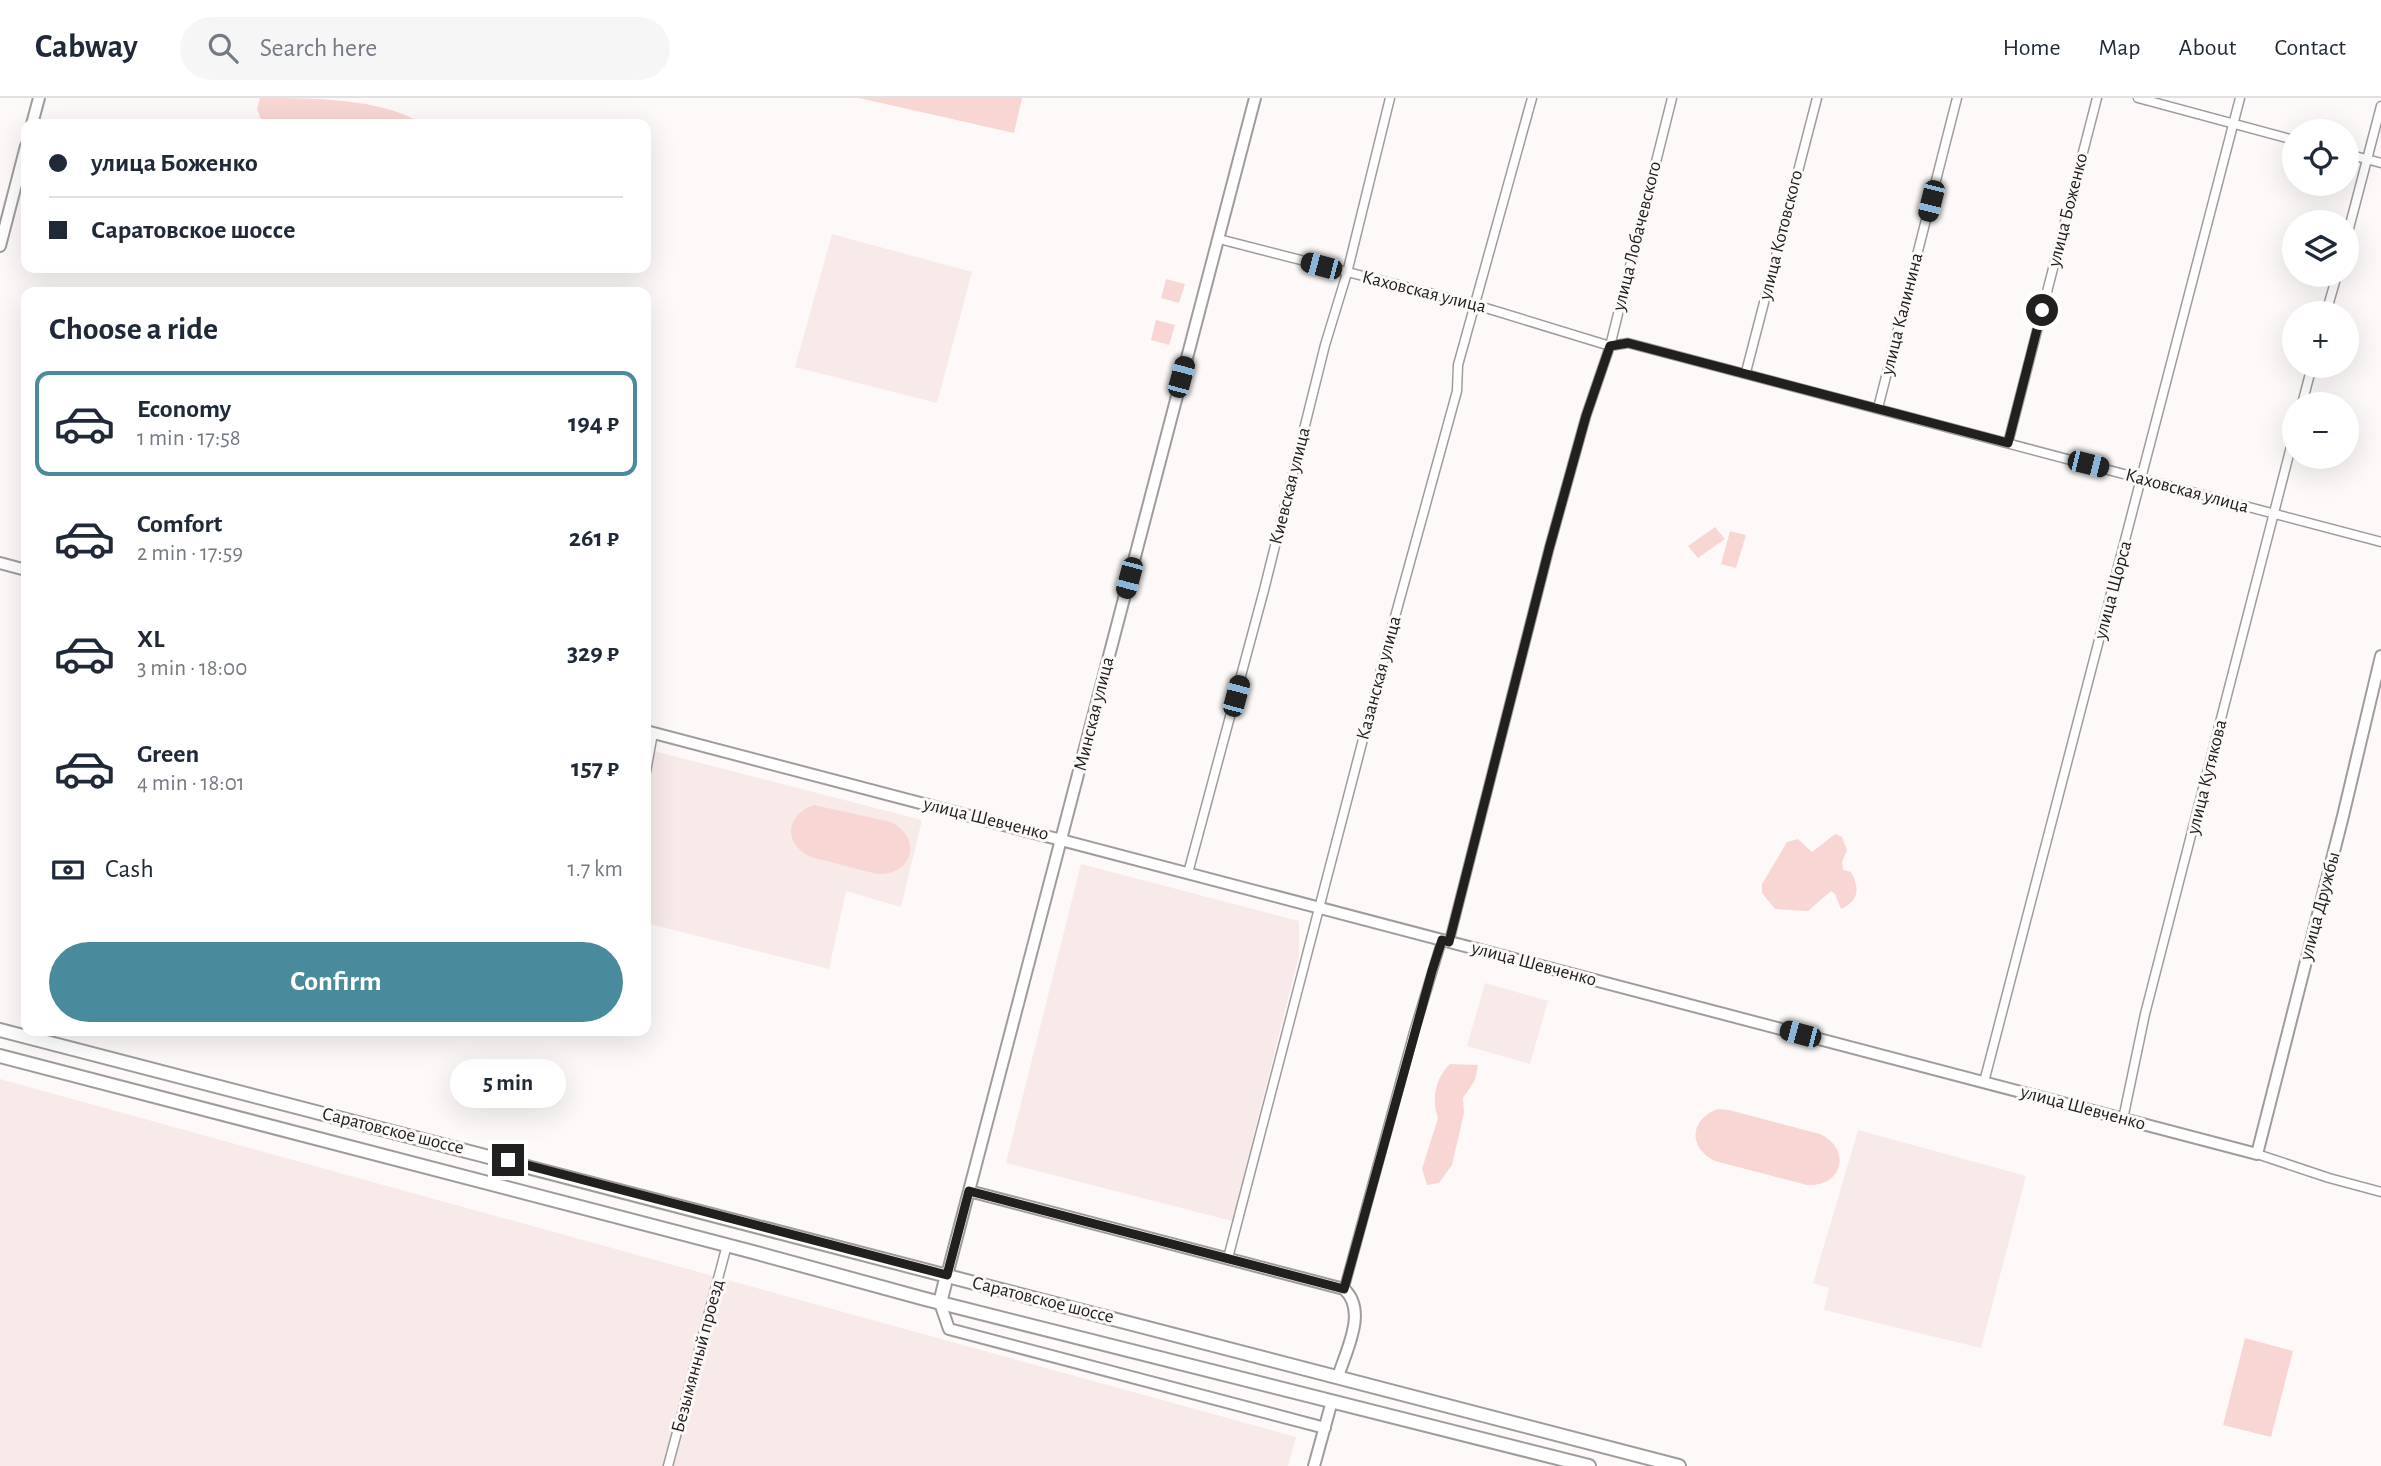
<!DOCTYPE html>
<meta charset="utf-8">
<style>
:root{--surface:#fff;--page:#f6f6f7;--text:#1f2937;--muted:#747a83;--line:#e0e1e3;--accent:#498a9c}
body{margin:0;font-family:"Alegreya Sans",sans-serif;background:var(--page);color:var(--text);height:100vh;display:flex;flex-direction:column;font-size:26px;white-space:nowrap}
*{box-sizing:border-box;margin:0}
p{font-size:23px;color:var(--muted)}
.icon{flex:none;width:38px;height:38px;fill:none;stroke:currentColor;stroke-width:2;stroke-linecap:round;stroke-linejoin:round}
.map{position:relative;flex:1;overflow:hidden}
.details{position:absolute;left:21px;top:189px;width:630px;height:749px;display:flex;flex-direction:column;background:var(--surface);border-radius:14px;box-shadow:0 7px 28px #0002}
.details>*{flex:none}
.banner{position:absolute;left:21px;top:21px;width:630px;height:154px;border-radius:14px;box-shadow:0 7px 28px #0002;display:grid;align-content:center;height:154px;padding:0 28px;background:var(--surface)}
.controls{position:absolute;left:2282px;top:21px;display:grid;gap:14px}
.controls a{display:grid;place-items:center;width:77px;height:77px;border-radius:50%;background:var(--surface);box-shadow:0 7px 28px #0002;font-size:35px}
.end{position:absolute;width:32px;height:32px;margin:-16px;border:9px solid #21201f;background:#fff;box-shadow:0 0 0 4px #fff}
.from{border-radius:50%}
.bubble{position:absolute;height:49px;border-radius:24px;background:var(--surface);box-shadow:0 7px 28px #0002;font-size:23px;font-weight:600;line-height:49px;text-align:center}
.car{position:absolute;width:21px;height:42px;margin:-21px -10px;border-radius:9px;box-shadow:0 0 5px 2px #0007;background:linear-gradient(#222 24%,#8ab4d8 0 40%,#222 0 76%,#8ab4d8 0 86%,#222 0)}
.banner b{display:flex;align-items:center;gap:24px;height:66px;font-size:26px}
.banner b+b{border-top:2px solid var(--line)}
.banner i{width:18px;height:18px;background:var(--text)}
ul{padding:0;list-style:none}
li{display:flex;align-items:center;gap:21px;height:105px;margin:0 14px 10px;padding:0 14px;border:4px solid transparent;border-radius:14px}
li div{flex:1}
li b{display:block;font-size:26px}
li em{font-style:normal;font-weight:600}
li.on{border-color:var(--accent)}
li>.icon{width:63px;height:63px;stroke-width:1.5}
h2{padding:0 28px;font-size:32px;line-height:84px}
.pay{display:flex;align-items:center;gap:18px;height:77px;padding:0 28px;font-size:26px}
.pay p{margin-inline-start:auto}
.action{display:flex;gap:14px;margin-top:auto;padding:14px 28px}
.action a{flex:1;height:80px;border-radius:42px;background:var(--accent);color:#fff;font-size:28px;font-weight:600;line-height:80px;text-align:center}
header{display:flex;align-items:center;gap:42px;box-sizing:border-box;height:98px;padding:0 35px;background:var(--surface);border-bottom:2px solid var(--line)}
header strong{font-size:33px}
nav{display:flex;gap:38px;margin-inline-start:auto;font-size:24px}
.search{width:490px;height:63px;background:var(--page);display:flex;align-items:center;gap:18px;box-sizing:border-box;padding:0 24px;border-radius:38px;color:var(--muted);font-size:26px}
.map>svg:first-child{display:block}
.built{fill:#f7eae9}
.green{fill:#f8d6d4}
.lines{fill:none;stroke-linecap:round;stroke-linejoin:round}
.street-casing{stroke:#a09c9c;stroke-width:11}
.secondary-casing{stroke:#a09c9c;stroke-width:14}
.primary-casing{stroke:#a09c9c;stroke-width:16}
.street{stroke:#fff;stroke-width:8}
.secondary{stroke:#fff;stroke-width:10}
.primary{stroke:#fff;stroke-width:12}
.route{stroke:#21201f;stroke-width:9}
.labels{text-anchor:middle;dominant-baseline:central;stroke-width:6;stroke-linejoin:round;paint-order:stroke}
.street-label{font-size:19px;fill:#21201f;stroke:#fdf9f9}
</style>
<header>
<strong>Cabway</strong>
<div class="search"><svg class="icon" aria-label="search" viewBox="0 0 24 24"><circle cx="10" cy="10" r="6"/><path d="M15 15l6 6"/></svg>Search here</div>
<nav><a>Home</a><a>Map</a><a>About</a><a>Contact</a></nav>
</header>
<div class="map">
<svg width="2381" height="1368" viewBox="0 0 2381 1368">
<rect width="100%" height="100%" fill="#fdf9f9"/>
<path class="built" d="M832,136L972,174L937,305L795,269Z
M646,651L922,722L901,809L846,793L829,871L646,825Z
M1081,766L1299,823V857L1232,1123L1006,1065Z
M1485,885L1548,903L1530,966L1467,948Z
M0,981L1296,1339L1288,1368H0Z
M1858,1032L2026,1078L1981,1250L1824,1212L1829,1190L1813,1185Z"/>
<path class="green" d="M260,0C312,0 382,0 423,26H263L257,11Z
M859,0H1022L1014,35Z
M1166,181L1185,186L1179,205L1161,200Z
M1156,222L1175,227L1169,247L1151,242Z
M1715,429L1725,441L1698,460L1688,448Z
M1730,433L1746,437L1736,470L1721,466Z
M814,707L891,724C923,740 913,778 877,776L811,759C783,746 785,717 814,707Z
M1835,736L1842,739L1847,752L1842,764L1843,772L1851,774C1860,790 1859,803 1841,811L1835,796L1831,793L1808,813L1775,811L1762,795V786L1787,744L1798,741L1812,754Z
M1450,966L1478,967L1475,982L1463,1000L1464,1015L1452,1067L1439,1085L1427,1087L1422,1071L1438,1020C1431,1001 1436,979 1450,966Z
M1718,1011L1729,1012L1820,1036C1852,1051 1843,1089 1807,1087L1715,1063C1688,1050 1689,1021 1718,1011Z
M2245,1240L2293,1253L2271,1339L2223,1327Z"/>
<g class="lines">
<g class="street-casing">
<path id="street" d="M2138,0L2294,42
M2347,56L2381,65
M2347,138L2381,8
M1219,141L1476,207L1610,248L1628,245L2381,444
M2326,215L2337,177
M1746,274L1817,0
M2302,306L2312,268
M1878,310L1957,0
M2008,345L2097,0
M646,674L653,635
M1188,775L1264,492L1325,247L1347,175L1390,0
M1449,844L1549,451L1586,318L1610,248L1672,0
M1984,984L2240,0
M2123,1021L2145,916L2294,337
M2257,1056L2329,1080L2381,1094
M1228,1160L1393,526L1457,293L1458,267L1532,0
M1344,1191L1414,934L1442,842
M668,1368L727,1147"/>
</g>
<g class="secondary-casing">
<path id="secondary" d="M32,26L39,0
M0,148L26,48
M0,465L26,472
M646,633L2257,1056L2343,718L2381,558
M969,1093L1344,1191C1368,1213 1346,1252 1338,1279
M947,1177L1255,0
M940,1205L949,1231L1325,1330
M1314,1368L1332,1303"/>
</g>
<g class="primary-casing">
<path id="primary" d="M0,932L1679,1368
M0,958L753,1154L925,1201L1589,1368
M940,1205L947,1177"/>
</g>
<use href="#street" class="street"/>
<use href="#secondary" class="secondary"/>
<use href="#primary" class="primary"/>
</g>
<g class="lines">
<path class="route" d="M508,1062L947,1177L969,1093L1344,1191L1432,873L1442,842L1449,844L1549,451L1586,318L1610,248L1628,245L2008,345L2042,212"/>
</g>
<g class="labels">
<g class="street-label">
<text transform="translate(2068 112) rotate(-76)">улица Боженко</text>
<text transform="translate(1781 137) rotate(-76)">улица Котовского</text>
<text transform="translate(1637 138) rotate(-76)">улица Лобачевского</text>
<text transform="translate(1424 194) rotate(14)">Каховская улица</text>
<text transform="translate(1902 216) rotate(-76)">улица Калинина</text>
<text transform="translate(1290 388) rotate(-76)">Киевская улица</text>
<text transform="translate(2187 393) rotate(15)">Каховская улица</text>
<text transform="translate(2113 492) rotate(-75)">улица Щорса</text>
<text transform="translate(1379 580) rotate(-75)">Казанская улица</text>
<text transform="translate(1094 616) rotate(-76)">Минская улица</text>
<text transform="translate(2207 679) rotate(-76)">улица Кутякова</text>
<text transform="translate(986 721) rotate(14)">улица Шевченко</text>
<text transform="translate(2320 808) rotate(-75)">улица Дружбы</text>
<text transform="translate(1534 866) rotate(15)">улица Шевченко</text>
<text transform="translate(2083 1010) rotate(15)">улица Шевченко</text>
<text transform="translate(393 1033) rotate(14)">Саратовское шоссе</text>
<text transform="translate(1043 1202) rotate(14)">Саратовское шоссе</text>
<text transform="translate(698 1258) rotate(-75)">Безымянный проезд</text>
</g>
</g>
</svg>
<div class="controls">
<a><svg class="icon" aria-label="locate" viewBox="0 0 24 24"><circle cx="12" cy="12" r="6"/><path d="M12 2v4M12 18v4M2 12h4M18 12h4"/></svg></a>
<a><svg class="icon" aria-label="layers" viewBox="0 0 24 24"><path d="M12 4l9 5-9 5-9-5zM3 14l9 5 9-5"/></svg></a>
<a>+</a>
<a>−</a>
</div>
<i class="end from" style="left:2042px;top:212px"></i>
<i class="end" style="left:508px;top:1062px"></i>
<div class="bubble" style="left:450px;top:961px;width:116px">5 min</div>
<i class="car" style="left:1931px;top:103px;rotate:194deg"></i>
<i class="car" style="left:1321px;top:168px;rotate:285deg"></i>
<i class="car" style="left:1181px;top:279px;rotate:15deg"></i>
<i class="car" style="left:2088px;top:366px;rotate:104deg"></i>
<i class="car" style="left:1129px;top:480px;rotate:195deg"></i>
<i class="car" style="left:1236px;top:598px;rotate:15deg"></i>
<i class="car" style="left:1800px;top:936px;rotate:285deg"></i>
<div class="banner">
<b><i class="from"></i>улица Боженко</b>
<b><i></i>Саратовское шоссе</b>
</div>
<section class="details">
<h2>Choose a ride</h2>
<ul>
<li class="on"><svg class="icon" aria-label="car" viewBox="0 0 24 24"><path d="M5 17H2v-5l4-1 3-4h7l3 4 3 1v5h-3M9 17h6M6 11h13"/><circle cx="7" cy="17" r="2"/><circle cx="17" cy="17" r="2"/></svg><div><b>Economy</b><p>1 min · 17:58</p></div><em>194 ₽</em></li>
<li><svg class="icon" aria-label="car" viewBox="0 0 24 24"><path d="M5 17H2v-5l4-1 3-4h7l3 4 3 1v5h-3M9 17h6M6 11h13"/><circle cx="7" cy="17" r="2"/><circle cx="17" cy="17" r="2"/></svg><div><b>Comfort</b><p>2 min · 17:59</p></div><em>261 ₽</em></li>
<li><svg class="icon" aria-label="car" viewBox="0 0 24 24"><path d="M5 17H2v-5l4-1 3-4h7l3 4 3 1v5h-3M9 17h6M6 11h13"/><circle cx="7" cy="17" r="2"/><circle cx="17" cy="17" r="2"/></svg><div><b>XL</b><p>3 min · 18:00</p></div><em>329 ₽</em></li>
<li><svg class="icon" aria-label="car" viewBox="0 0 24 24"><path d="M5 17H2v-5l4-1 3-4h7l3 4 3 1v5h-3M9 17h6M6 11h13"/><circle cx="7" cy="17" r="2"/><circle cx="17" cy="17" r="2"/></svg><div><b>Green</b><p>4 min · 18:01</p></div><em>157 ₽</em></li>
</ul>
<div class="pay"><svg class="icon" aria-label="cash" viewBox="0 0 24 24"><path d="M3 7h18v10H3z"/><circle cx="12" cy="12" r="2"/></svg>Cash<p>1.7 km</p></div>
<div class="action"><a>Confirm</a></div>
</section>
</div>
